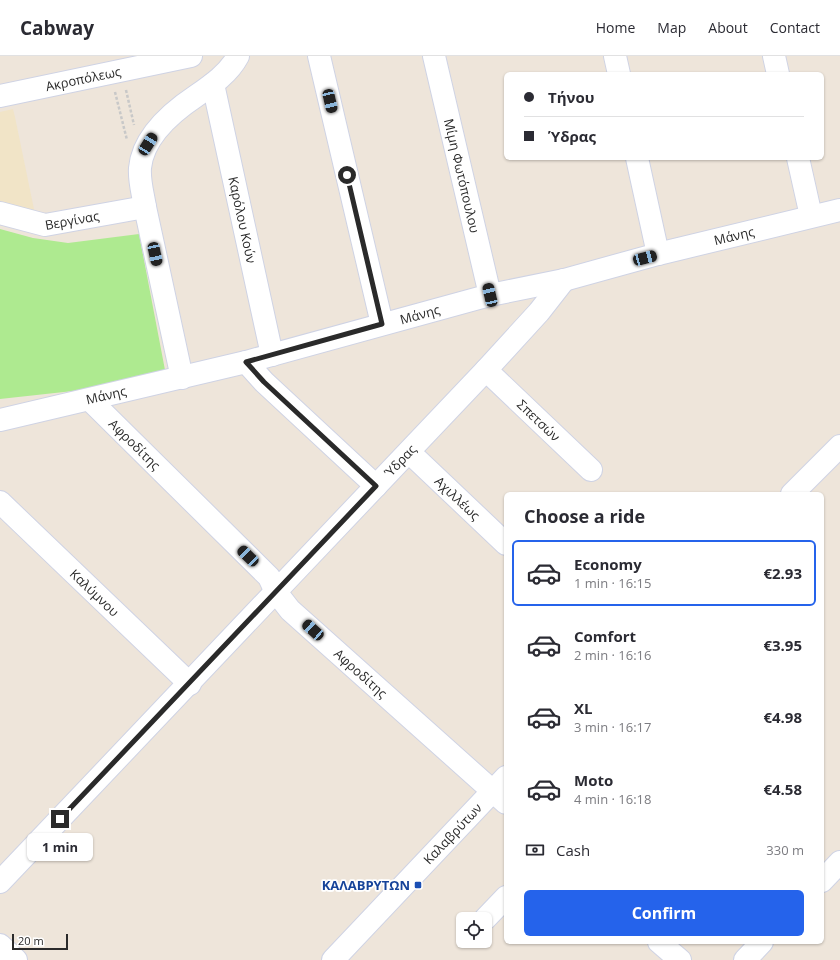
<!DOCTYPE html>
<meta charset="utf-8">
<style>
:root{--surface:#fff;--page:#f7f7f7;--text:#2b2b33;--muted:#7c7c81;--line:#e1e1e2;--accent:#2563eb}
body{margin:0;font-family:"Open Sans",sans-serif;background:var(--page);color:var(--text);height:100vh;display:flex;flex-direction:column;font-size:15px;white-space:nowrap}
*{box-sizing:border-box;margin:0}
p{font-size:13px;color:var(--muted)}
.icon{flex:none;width:22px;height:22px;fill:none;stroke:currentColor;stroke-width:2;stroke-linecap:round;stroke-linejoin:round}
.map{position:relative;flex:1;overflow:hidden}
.side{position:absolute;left:504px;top:436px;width:320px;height:452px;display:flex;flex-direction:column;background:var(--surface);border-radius:6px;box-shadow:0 1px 3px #0004}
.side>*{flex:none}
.top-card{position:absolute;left:504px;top:16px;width:320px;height:88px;border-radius:6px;box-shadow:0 1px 3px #0004;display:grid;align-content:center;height:88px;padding:0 20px;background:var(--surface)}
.controls{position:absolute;left:456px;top:856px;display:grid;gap:8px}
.controls a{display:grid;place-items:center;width:36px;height:36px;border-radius:6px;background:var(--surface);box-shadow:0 1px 3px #0004;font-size:20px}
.scale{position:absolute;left:12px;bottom:10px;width:56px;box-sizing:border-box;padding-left:4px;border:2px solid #2a2a2a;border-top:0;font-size:11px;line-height:14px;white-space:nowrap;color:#2a2a2a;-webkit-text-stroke:3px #fff;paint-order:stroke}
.end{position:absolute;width:18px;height:18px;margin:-9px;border:5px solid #2a2a2a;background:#fff;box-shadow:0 0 0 2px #fff}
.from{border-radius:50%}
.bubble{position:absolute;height:28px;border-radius:6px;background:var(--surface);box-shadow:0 1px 3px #0004;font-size:13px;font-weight:700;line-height:28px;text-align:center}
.car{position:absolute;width:12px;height:24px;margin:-12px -6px;border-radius:5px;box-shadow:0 0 3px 1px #0007;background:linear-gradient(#222 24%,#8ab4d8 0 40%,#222 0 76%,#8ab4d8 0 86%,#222 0)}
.top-card b{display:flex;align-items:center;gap:14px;height:38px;font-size:15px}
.top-card b+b{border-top:1px solid var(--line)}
.top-card i{width:10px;height:10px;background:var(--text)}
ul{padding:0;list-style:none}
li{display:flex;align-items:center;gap:12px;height:66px;margin:0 8px 6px;padding:0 12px;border:2px solid transparent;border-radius:6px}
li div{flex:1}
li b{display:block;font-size:15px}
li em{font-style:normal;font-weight:700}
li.selected{border-color:var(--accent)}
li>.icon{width:36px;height:36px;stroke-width:1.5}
h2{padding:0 20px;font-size:18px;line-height:48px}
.pay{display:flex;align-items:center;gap:10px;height:44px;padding:0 20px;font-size:15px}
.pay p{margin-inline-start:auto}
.cta{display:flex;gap:8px;margin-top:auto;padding:8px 20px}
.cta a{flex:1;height:46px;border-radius:6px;background:var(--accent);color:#fff;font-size:16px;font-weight:700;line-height:46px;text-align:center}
header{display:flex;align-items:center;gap:24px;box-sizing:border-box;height:56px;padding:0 20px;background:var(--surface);border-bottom:1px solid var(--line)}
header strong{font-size:19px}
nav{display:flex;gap:22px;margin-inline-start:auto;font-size:14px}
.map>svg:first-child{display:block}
.education{fill:#f1e4c7}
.green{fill:#aeea90}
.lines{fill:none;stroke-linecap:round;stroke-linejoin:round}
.minor-casing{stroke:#cfd3e4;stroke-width:24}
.path{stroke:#c8c8c8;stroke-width:2.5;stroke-dasharray:3 2;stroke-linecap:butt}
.minor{stroke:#fff;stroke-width:22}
.route{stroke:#2a2a2a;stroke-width:5}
.transit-dot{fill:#1a4fb4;stroke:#fff;stroke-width:1.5}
.labels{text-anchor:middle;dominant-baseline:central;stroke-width:3.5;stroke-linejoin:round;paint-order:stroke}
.street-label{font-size:13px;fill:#2a2a2a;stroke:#fff}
.transit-label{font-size:13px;font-weight:bold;fill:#164399;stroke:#fff;text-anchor:end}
</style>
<header>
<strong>Cabway</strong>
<nav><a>Home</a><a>Map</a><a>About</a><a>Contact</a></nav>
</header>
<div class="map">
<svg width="840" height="904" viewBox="0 0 840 904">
<rect width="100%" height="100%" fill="#eee5da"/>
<path class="education" d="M13,53L15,61L35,158L0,151V56Z"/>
<path class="green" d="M0,173L33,182L68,187L139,178L165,314L161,317L73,335L0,343Z"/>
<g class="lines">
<g class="minor-casing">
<g id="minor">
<path d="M319,0L382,268"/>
<path id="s1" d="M434,0L490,239"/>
<path d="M615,0L619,18"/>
<path d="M774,0L778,18"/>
<path id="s2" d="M213,28L272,299"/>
<path id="s3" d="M0,40L191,0"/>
<path d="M637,102L658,198"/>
<path d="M798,102L811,160"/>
<path id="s4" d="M0,157L45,169L145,151"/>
<path d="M246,306L264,326L376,430"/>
<path id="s5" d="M486,314L591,414"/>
<path d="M182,322L145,151C143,138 139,125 140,112C143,80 172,56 196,40C212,29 229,17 238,0"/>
<path id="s6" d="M90,344L269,521L276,536L290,554L506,747"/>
<path id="s7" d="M0,364L246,306L490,239L564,224L658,198L840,154"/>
<path id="s8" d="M409,396L506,488"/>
<path d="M792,438L840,390"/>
<path id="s9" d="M0,446L190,628"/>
<path d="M822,825L840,806"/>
<path id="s10" d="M0,826L486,314L539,256L564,224"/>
<path d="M485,863L506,841"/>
<path d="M659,886L680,904"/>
<path d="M0,889L16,904"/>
<path id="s11" d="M333,904L506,721"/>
<path d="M745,904L762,886"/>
</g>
</g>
<path class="path" d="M126,34L134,69
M115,36L127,84"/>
<use href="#minor" class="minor"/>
</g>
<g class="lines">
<path class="route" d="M60,763L376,430L264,326L246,306L382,268L347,119"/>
</g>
<rect class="transit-dot" x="414" y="825" width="8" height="8" rx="2"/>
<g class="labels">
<g class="street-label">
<text stroke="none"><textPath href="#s3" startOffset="85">Ακροπόλεως</textPath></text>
<text stroke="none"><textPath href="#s1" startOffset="123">Μίμη Φωτόπουλου</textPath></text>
<text stroke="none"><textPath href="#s4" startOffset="74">Βεργίνας</textPath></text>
<text stroke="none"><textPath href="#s2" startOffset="139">Καρόλου Κούν</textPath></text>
<text stroke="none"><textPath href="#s7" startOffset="757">Μάνης</textPath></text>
<text stroke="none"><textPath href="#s7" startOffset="433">Μάνης</textPath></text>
<text stroke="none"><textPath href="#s7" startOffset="109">Μάνης</textPath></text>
<text stroke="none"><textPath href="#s5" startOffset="73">Σπετσών</textPath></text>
<text stroke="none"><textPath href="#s6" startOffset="63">Αφροδίτης</textPath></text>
<text stroke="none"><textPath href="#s10" startOffset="581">Ύδρας</textPath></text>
<text stroke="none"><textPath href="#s8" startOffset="67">Αχιλλέως</textPath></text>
<text stroke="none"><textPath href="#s9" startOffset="131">Καλύμνου</textPath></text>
<text stroke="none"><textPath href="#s6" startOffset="386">Αφροδίτης</textPath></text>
<text stroke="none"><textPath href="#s11" startOffset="174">Καλαβρύτων</textPath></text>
</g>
<g class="transit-label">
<text x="410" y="829">ΚΑΛΑΒΡΥΤΩΝ</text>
</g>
</g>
</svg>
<div class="controls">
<a><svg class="icon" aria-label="locate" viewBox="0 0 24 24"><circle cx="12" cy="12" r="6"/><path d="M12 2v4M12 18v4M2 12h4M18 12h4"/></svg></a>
</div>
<div class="scale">20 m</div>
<i class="end from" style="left:347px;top:119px"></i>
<i class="end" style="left:60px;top:763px"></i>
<div class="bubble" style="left:27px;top:777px;width:66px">1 min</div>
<i class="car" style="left:330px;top:45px;rotate:167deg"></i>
<i class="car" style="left:148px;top:88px;rotate:32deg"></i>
<i class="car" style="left:155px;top:198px;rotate:168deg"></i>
<i class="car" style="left:645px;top:202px;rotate:75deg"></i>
<i class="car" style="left:490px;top:239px;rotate:347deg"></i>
<i class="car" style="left:248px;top:500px;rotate:314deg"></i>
<i class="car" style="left:313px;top:574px;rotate:312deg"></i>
<div class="top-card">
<b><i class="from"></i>Τήνου</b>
<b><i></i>Ύδρας</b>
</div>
<section class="side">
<h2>Choose a ride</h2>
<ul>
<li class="selected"><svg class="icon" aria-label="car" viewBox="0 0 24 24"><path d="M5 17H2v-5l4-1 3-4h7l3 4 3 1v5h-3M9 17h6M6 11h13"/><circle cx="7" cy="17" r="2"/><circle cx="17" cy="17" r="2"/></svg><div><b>Economy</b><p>1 min · 16:15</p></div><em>€2.93</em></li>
<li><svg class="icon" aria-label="car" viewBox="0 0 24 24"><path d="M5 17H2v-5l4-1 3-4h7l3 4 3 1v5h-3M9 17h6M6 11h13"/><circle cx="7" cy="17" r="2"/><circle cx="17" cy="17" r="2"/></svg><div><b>Comfort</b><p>2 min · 16:16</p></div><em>€3.95</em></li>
<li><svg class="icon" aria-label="car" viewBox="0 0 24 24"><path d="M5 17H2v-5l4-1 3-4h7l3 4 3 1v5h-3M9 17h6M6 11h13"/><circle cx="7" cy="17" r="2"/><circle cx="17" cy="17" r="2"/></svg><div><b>XL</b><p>3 min · 16:17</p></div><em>€4.98</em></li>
<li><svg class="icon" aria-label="car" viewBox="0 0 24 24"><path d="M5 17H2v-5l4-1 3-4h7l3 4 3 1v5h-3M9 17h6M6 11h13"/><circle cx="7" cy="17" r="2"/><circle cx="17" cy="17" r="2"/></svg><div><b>Moto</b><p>4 min · 16:18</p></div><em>€4.58</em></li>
</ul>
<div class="pay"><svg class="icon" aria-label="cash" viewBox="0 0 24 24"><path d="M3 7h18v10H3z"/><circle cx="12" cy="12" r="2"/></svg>Cash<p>330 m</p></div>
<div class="cta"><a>Confirm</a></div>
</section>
</div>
